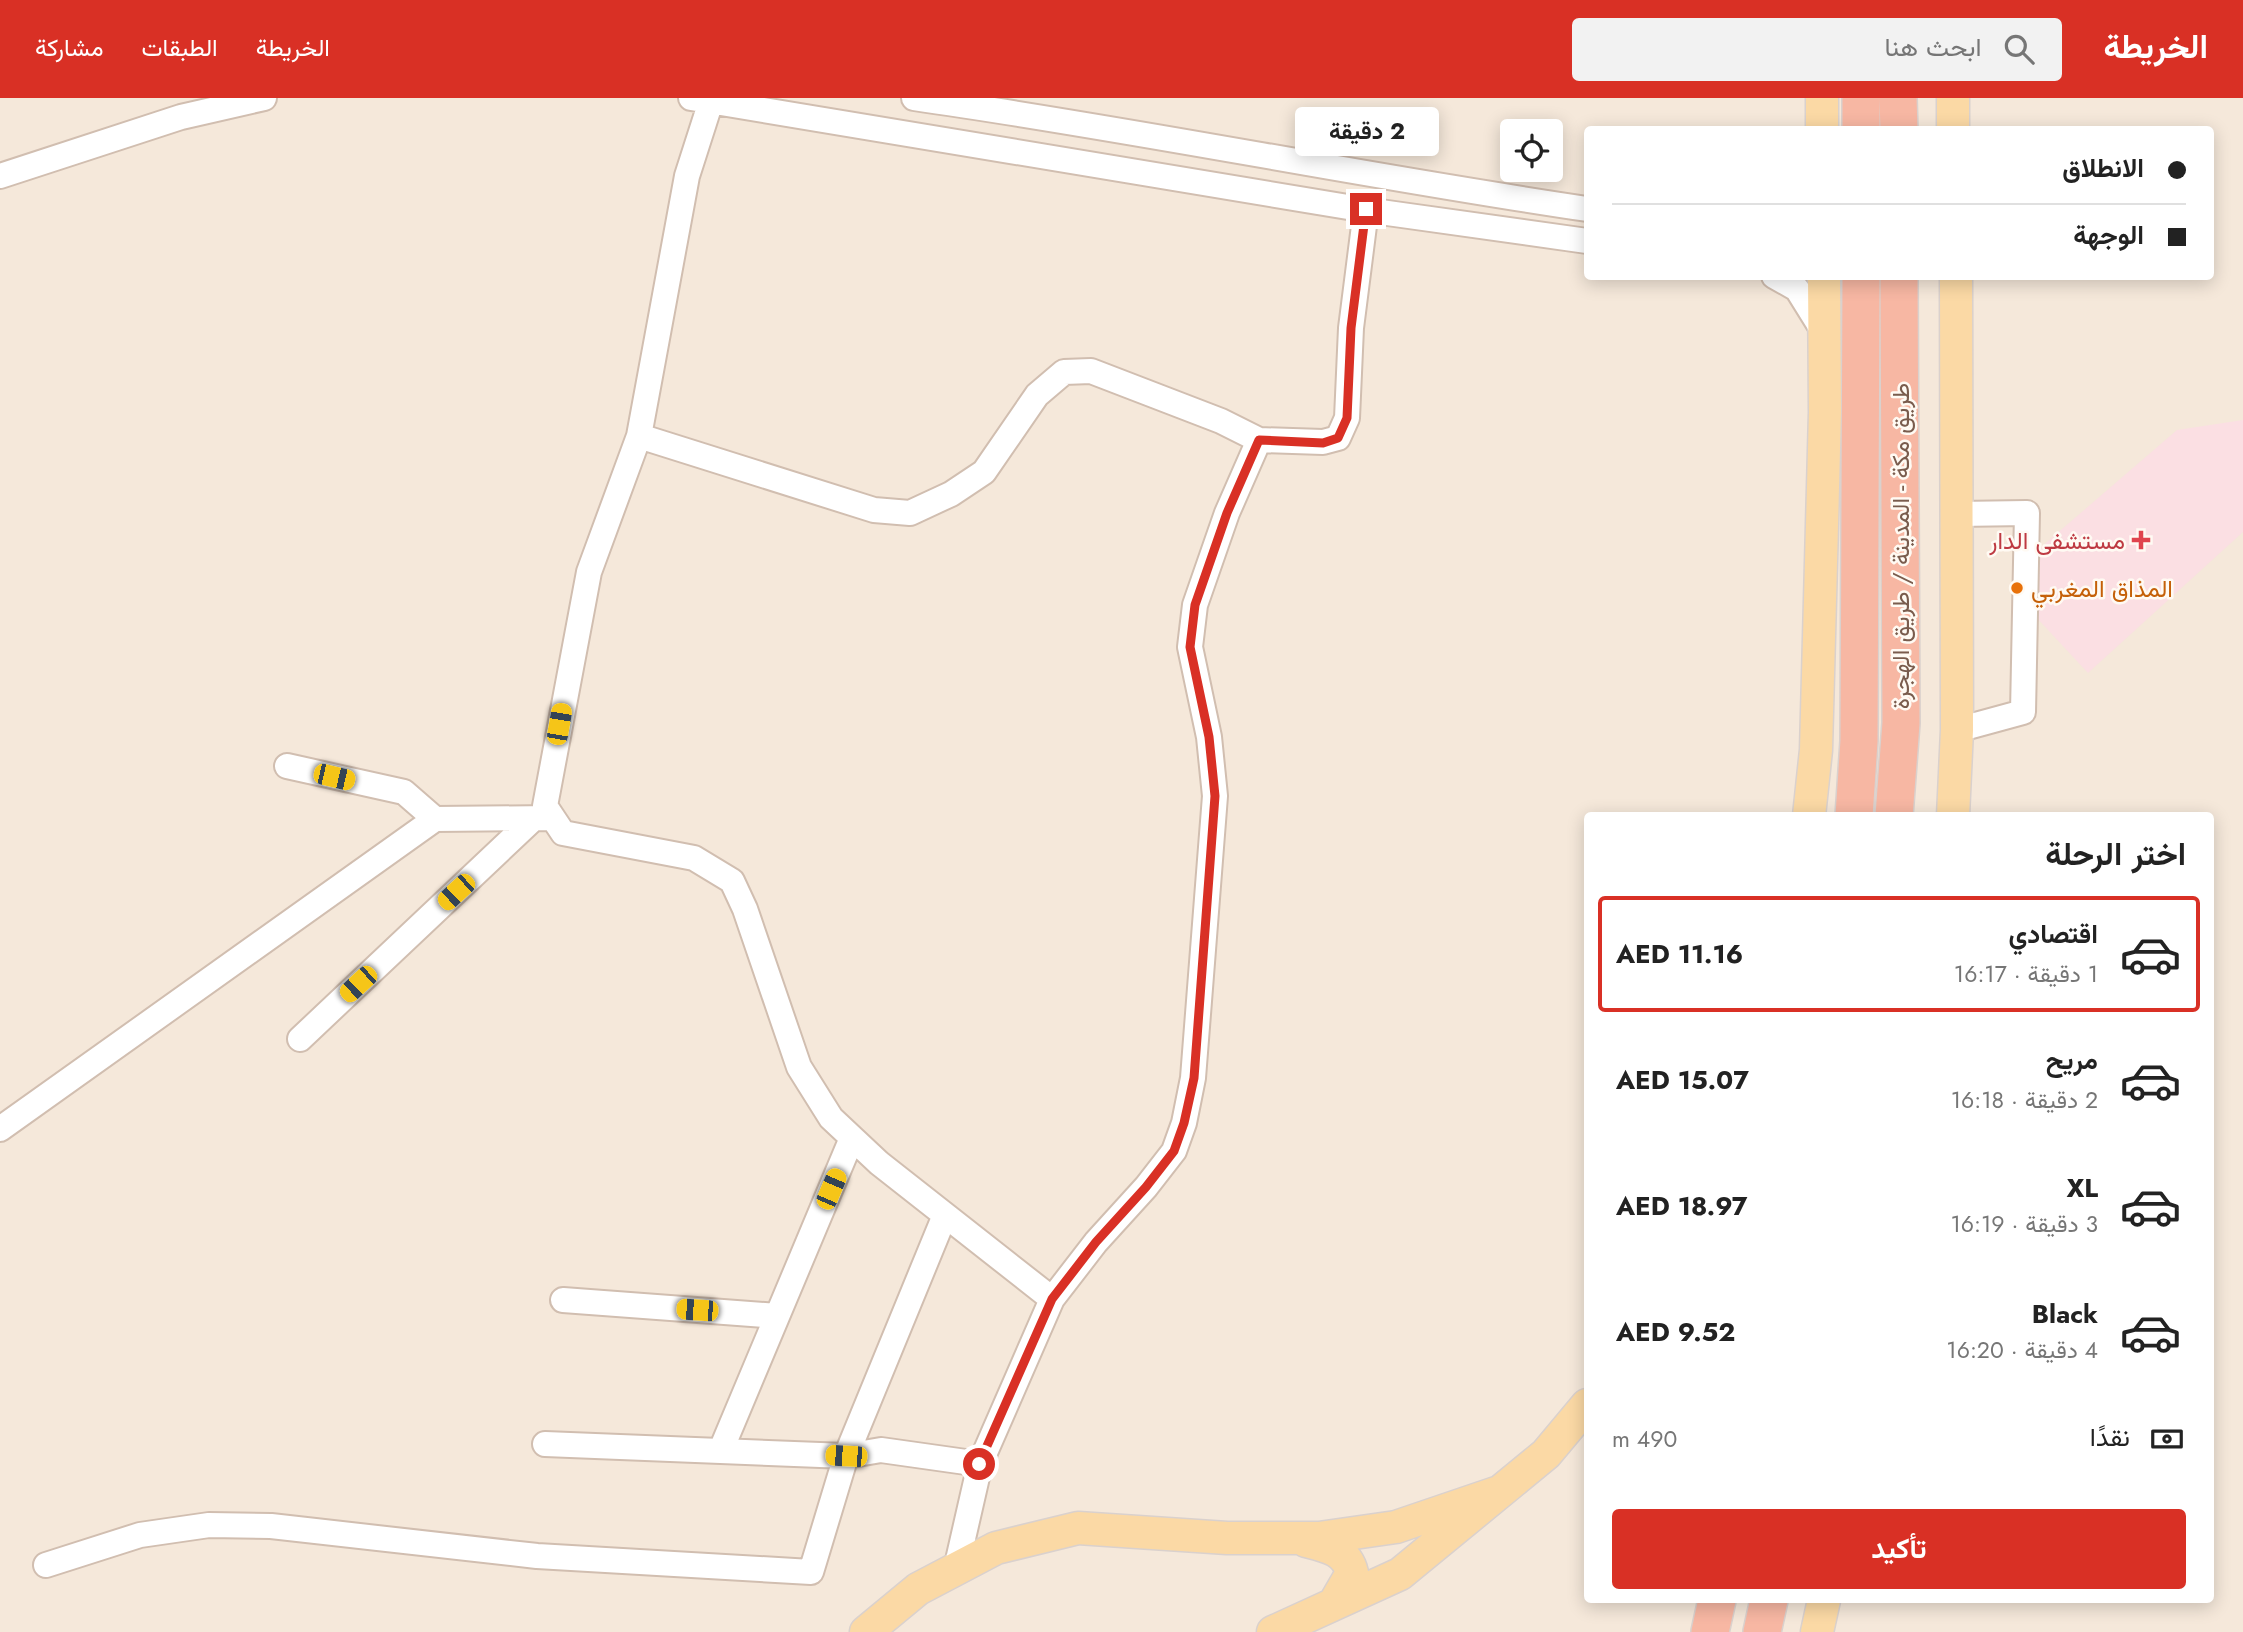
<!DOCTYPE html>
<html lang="ar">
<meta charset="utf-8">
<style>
:root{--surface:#fff;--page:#f2f2f2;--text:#222;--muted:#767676;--line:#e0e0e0;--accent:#d93025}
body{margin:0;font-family:Jost,Vazirmatn,sans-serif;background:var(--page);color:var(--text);direction:rtl;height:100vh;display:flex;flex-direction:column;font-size:26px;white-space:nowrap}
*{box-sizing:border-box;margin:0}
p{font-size:23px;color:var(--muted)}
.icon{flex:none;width:38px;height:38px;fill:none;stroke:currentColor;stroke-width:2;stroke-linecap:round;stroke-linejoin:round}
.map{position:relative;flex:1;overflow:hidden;direction:ltr}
.drawer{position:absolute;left:1584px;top:714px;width:630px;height:791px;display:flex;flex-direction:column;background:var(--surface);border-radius:7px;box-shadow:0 4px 18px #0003;direction:rtl}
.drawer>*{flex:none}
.guide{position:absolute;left:1584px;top:28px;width:630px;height:154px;border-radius:7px;box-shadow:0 4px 18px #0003;direction:rtl;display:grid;align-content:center;height:154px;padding:0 28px;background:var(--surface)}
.fabs{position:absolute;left:1500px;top:21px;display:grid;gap:14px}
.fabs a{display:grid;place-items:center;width:63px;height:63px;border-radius:7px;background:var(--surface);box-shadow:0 4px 18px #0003;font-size:35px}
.end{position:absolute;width:32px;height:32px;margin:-16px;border:9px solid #d93025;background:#fff;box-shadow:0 0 0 4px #fff}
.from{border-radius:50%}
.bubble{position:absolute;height:49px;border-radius:7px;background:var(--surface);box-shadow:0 4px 18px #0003;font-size:23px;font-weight:700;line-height:49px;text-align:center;direction:rtl}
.car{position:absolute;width:21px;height:42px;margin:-21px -10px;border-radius:9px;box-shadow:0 0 5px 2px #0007;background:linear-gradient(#f5c518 24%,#345 0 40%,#f5c518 0 76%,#345 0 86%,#f5c518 0)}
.guide b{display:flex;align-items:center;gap:24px;height:66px;font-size:26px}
.guide b+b{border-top:2px solid var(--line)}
.guide i{width:18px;height:18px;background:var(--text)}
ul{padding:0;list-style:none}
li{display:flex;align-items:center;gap:21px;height:116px;margin:0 14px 10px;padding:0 14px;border:4px solid transparent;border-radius:7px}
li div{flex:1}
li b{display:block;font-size:26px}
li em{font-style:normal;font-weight:700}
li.active{border-color:var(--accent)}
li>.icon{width:63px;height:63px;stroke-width:1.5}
h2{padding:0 28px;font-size:32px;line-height:84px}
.pay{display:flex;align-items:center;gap:18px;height:77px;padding:0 28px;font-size:26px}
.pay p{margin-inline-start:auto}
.cta{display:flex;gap:14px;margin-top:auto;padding:14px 28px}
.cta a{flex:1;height:80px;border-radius:7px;background:var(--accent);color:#fff;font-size:28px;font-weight:700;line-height:80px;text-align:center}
header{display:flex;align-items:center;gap:42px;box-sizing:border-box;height:98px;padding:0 35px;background:var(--accent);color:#fff}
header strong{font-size:33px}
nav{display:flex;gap:38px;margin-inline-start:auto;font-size:24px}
.search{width:490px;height:63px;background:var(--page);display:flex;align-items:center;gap:18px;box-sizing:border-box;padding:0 24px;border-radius:7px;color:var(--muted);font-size:26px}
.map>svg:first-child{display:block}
.residential{fill:#f5e8da;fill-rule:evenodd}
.medical{fill:#fbdfe3}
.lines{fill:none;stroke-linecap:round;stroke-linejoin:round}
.minor-casing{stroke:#d1beb0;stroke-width:28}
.major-casing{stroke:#dad1cd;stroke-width:35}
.highway-casing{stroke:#dad1cd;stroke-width:40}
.minor{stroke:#fff;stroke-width:24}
.major{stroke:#fbd9a5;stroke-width:32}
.highway{stroke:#f7b7a3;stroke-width:37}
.route{stroke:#d93025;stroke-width:9}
.health-dot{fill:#e0444e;stroke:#fffaf3;stroke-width:2.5}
.food-dot{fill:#e8710a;stroke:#fffaf3;stroke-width:2.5}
.labels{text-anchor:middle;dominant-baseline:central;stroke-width:5;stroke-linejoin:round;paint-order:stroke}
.health-label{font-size:24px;fill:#be3a42;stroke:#fffaf3;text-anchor:end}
.street-label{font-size:24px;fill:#7a5c4d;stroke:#fffaf3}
.food-label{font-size:24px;fill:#c56008;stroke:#fffaf3;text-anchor:start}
</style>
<header>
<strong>الخريطة</strong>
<div class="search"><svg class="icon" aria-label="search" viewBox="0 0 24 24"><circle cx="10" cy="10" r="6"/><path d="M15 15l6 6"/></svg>ابحث هنا</div>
<nav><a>الخريطة</a><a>الطبقات</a><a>مشاركة</a></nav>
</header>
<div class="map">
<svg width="2243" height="1534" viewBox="0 0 2243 1534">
<rect width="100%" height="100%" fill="#fdf6ec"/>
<path class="residential" d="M0,0H2243V1534H0ZM1587,32H2210V178H1587ZM1512,33H1550V72H1512ZM1587,718H2210V1502H1587Z"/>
<path class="medical" d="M2243,322V434L2088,575L2036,519L2040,450L2177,332Z"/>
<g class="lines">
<g class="minor-casing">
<path id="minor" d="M691,0L1366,112L1587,143
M712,0L687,78L639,338L589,474L545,708L563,735L694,760L732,783L745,811L799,969L831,1020L879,1065L1052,1201
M914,0C1139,32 1362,78 1587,111
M0,78L181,19L264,0
M1774,178L1797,191L1825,236
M639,338L874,412L910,415L951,396L984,374L1037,297L1064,274L1091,273L1221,323L1259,342L1323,344L1338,340L1347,320L1351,230L1366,112
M1957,632L2023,614L2027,415L1957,416
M287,668L404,694L435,721
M300,941L534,720
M0,1031L435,721L552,720
M563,1202L777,1218
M545,1346L846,1358L881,1352L980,1366
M721,1352L852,1040
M46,1467L140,1437L209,1427L271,1428L537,1458L811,1474L846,1358L945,1117
M956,1471L980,1366L1052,1201L1096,1144L1146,1089L1174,1053L1184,1025L1193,980L1215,698L1209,639L1190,549L1195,507L1227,415L1259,342"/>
</g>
<g class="major-casing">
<path id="major" d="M1822,0V32
M1953,0V32
M1809,718L1816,652L1825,314L1824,178
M1953,718L1957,632L1956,178
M1306,1443C1326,1448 1347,1452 1352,1475L1334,1506
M866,1534L918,1491L996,1450L1078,1430L1227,1440H1319L1396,1429L1496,1395
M1273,1534L1400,1476L1546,1356L1587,1307
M1817,1534L1824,1502"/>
</g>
<g class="highway-casing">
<path id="highway" d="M1898,0L1899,32
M1861,32V0
M1854,718L1859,643L1861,178
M1894,718L1901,625L1899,178
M1710,1534L1717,1502
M1762,1534L1769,1502"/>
</g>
<use href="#minor" class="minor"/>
<use href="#major" class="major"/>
<use href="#highway" class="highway"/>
</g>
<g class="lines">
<path class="route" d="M979,1366L1052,1201L1096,1144L1146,1089L1174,1053L1184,1025L1194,980L1215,698L1209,639L1190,549L1195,507L1227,415L1259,342L1323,345L1338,340L1347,320L1351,230L1366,111"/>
</g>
<path class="health-dot" d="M2137.5 431.5h7v7h7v7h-7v7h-7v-7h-7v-7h7z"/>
<circle class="food-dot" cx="2017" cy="490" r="7"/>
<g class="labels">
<g class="health-label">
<text x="2125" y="442">مستشفى الدار</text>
</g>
<g class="street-label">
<text transform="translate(1900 448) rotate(-90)">طريق مكة - المدينة / طريق الهجرة</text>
</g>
<g class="food-label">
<text x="2031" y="490">المذاق المغربي</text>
</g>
</g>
</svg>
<div class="fabs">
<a><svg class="icon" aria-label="locate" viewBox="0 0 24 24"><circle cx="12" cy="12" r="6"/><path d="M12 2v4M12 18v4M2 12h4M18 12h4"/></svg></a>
</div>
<i class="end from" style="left:979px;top:1366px"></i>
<i class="end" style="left:1366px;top:111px"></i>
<div class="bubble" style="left:1295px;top:9px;width:144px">2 دقيقة</div>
<i class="car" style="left:559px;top:626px;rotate:10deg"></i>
<i class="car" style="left:334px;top:679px;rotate:103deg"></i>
<i class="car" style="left:456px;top:794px;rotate:227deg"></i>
<i class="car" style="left:358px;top:886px;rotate:227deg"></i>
<i class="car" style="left:831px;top:1091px;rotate:23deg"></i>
<i class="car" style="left:697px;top:1212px;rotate:274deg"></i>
<i class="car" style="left:846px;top:1358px;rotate:273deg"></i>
<div class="guide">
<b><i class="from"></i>الانطلاق</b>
<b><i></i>الوجهة</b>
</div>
<section class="drawer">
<h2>اختر الرحلة</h2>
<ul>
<li class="active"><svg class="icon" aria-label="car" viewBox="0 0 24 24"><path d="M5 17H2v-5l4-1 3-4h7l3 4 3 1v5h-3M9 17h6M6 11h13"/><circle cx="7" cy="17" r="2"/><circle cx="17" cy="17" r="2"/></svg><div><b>اقتصادي</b><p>1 دقيقة · 16:17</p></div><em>AED 11.16</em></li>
<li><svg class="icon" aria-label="car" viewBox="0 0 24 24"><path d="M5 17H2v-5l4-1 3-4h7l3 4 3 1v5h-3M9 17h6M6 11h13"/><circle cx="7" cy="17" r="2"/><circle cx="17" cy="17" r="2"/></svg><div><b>مريح</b><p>2 دقيقة · 16:18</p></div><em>AED 15.07</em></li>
<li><svg class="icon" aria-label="car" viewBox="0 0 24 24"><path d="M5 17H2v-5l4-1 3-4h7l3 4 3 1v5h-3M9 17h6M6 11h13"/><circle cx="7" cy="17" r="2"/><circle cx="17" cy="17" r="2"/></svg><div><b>XL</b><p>3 دقيقة · 16:19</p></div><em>AED 18.97</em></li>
<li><svg class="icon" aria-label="car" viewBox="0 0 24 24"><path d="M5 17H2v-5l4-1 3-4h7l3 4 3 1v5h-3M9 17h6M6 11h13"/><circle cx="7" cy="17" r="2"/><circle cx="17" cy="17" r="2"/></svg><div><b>Black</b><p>4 دقيقة · 16:20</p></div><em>AED 9.52</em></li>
</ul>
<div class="pay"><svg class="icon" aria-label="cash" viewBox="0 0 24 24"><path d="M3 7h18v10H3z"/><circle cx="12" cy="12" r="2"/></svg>نقدًا<p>490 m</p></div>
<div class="cta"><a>تأكيد</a></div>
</section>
</div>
